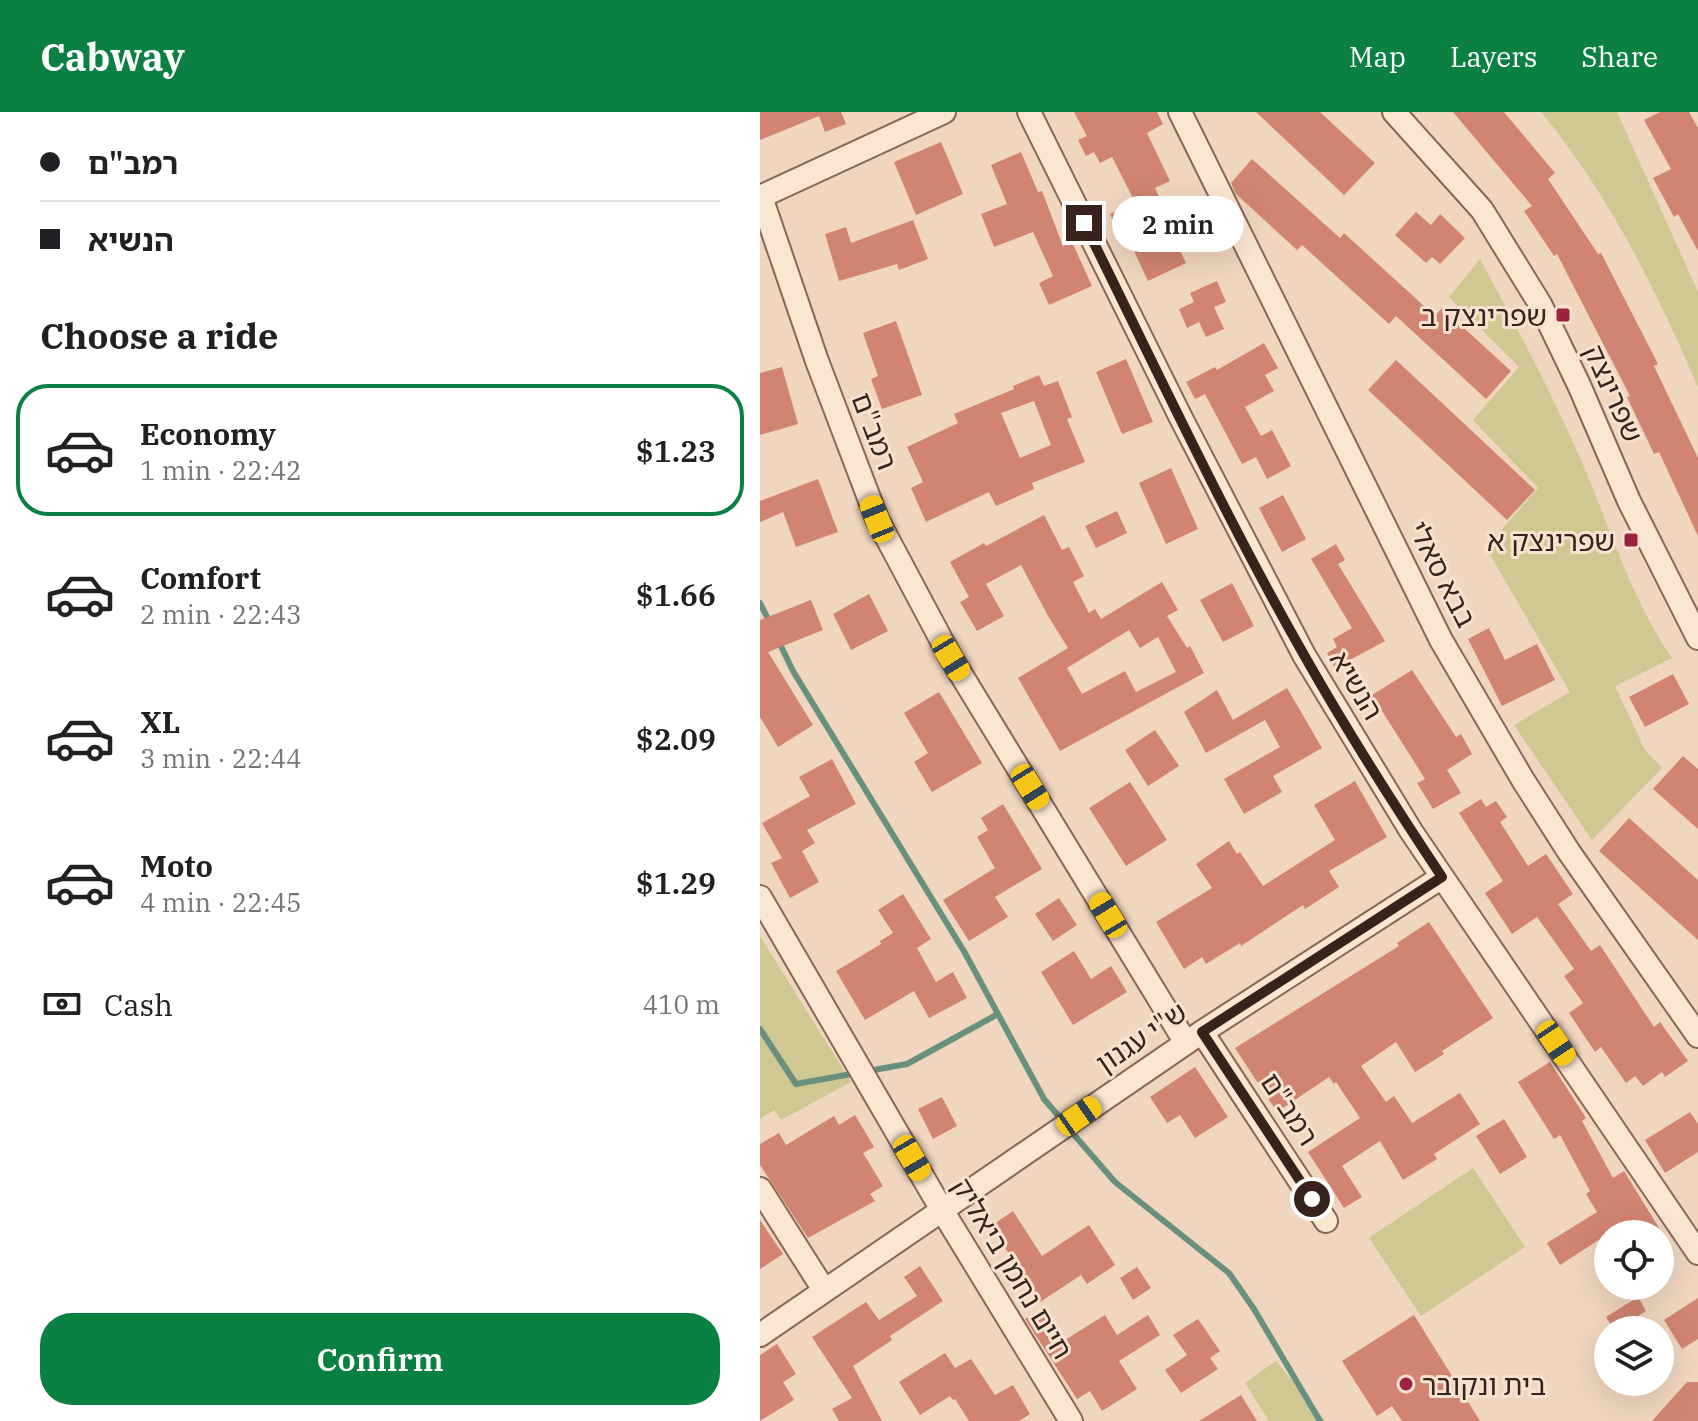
<!DOCTYPE html>
<meta charset="utf-8">
<style>
:root{--surface:#fff;--page:#f2f2f2;--text:#202124;--muted:#757577;--line:#e0e0e0;--accent:#0b8043}
body{margin:0;font-family:"IBM Plex Serif","Noto Sans Hebrew",serif;background:var(--page);color:var(--text);height:100vh;display:flex;flex-direction:column;font-size:30px;white-space:nowrap}
*{box-sizing:border-box;margin:0}
p{font-size:26px;color:var(--muted)}
.icon{flex:none;width:44px;height:44px;fill:none;stroke:currentColor;stroke-width:2;stroke-linecap:round;stroke-linejoin:round}
.map{position:relative;flex:1;overflow:hidden}
.sheet{display:flex;flex-direction:column;background:var(--surface);width:760px}
.sheet>*{flex:none}
.guide{display:grid;align-content:center;height:176px;padding:0 40px;background:var(--surface)}
.controls{position:absolute;left:834px;top:1108px;display:grid;gap:16px}
.controls a{display:grid;place-items:center;width:80px;height:80px;border-radius:50%;background:var(--surface);box-shadow:0 8px 32px #0002;font-size:40px}
.end{position:absolute;width:36px;height:36px;margin:-18px;border:10px solid #38231c;background:#fff;box-shadow:0 0 0 4px #fff}
.from{border-radius:50%}
.bubble{position:absolute;height:56px;border-radius:28px;background:var(--surface);box-shadow:0 8px 32px #0002;font-size:26px;font-weight:600;line-height:56px;text-align:center}
.car{position:absolute;width:24px;height:48px;margin:-24px -12px;border-radius:10px;box-shadow:0 0 6px 2px #0007;background:linear-gradient(#f5c518 24%,#345 0 40%,#f5c518 0 76%,#345 0 86%,#f5c518 0)}
.guide b{display:flex;align-items:center;gap:28px;height:76px;font-size:30px}
.guide b+b{border-top:2px solid var(--line)}
.guide i{width:20px;height:20px;background:var(--text)}
ul{padding:0;list-style:none}
li{display:flex;align-items:center;gap:24px;height:132px;margin:0 16px 12px;padding:0 24px;border:4px solid transparent;border-radius:32px}
li div{flex:1}
li b{display:block;font-size:30px}
li em{font-style:normal;font-weight:600}
li.current{border-color:var(--accent)}
li>.icon{width:72px;height:72px;stroke-width:1.5}
h2{padding:0 40px;font-size:36px;line-height:96px}
.pay{display:flex;align-items:center;gap:20px;height:88px;padding:0 40px;font-size:30px}
.pay p{margin-inline-start:auto}
.action{display:flex;gap:16px;margin-top:auto;padding:16px 40px}
.action a{flex:1;height:92px;border-radius:32px;background:var(--accent);color:#fff;font-size:32px;font-weight:600;line-height:92px;text-align:center}
header{display:flex;align-items:center;gap:48px;box-sizing:border-box;height:112px;padding:0 40px;background:var(--accent);color:#fff}
header strong{font-size:38px}
nav{display:flex;gap:44px;margin-inline-start:auto;font-size:28px}
main{display:flex;flex:1;min-height:0}
.map>svg:first-child{display:block}
.green{fill:#cfc892}
.lines{fill:none;stroke-linecap:round;stroke-linejoin:round}
.stream{stroke:#69907e;stroke-width:6}
.building{fill:#d18472;fill-rule:evenodd}
.minor-casing{stroke:#8a6656;stroke-width:26}
.minor{stroke:#fbe6d2;stroke-width:22}
.route{stroke:#38231c;stroke-width:10}
.poi-dot{fill:#9c233f;stroke:#f7e2cf;stroke-width:3}
.labels{text-anchor:middle;dominant-baseline:central;stroke-width:6;stroke-linejoin:round;paint-order:stroke}
.poi-label{font-size:28px;fill:#38231c;stroke:#f7e2cf;text-anchor:end}
.street-label{font-size:28px;fill:#38231c;stroke:#f7e2cf}
</style>
<header>
<strong>Cabway</strong>
<nav><a>Map</a><a>Layers</a><a>Share</a></nav>
</header>
<main>
<section class="sheet">
<div class="guide">
<b><i class="from"></i>רמב&quot;ם</b>
<b><i></i>הנשיא</b>
</div>
<h2>Choose a ride</h2>
<ul>
<li class="current"><svg class="icon" aria-label="car" viewBox="0 0 24 24"><path d="M5 17H2v-5l4-1 3-4h7l3 4 3 1v5h-3M9 17h6M6 11h13"/><circle cx="7" cy="17" r="2"/><circle cx="17" cy="17" r="2"/></svg><div><b>Economy</b><p>1 min · 22:42</p></div><em>$1.23</em></li>
<li><svg class="icon" aria-label="car" viewBox="0 0 24 24"><path d="M5 17H2v-5l4-1 3-4h7l3 4 3 1v5h-3M9 17h6M6 11h13"/><circle cx="7" cy="17" r="2"/><circle cx="17" cy="17" r="2"/></svg><div><b>Comfort</b><p>2 min · 22:43</p></div><em>$1.66</em></li>
<li><svg class="icon" aria-label="car" viewBox="0 0 24 24"><path d="M5 17H2v-5l4-1 3-4h7l3 4 3 1v5h-3M9 17h6M6 11h13"/><circle cx="7" cy="17" r="2"/><circle cx="17" cy="17" r="2"/></svg><div><b>XL</b><p>3 min · 22:44</p></div><em>$2.09</em></li>
<li><svg class="icon" aria-label="car" viewBox="0 0 24 24"><path d="M5 17H2v-5l4-1 3-4h7l3 4 3 1v5h-3M9 17h6M6 11h13"/><circle cx="7" cy="17" r="2"/><circle cx="17" cy="17" r="2"/></svg><div><b>Moto</b><p>4 min · 22:45</p></div><em>$1.29</em></li>
</ul>
<div class="pay"><svg class="icon" aria-label="cash" viewBox="0 0 24 24"><path d="M3 7h18v10H3z"/><circle cx="12" cy="12" r="2"/></svg>Cash<p>410 m</p></div>
<div class="action"><a>Confirm</a></div>
</section>
<div class="map">
<svg width="938" height="1309" viewBox="0 0 938 1309">
<rect width="100%" height="100%" fill="#f0d6bf"/>
<path class="green" d="M781,0H857L938,180V275C896,178 849,82 781,0Z
M720,147C754,210 788,274 817,339C848,408 869,484 912,546L855,574L885,638L902,656L832,728L754,613L810,580L726,436L778,376L713,308L759,255L689,185Z
M0,824L91,970L21,1008L14,998L0,1007Z
M713,1056L765,1135L661,1204L609,1126Z
M516,1249L566,1309H509L485,1271Z"/>
<g class="lines">
<path class="stream" d="M0,491L11,513
M19,530L33,559L205,841L284,987L302,1008
M0,917L36,972L97,961
M108,959L147,952L238,902
M309,1017L355,1070L469,1161L494,1197L560,1309"/>
</g>
<path class="building" d="M0,0H81L86,12L65,20L59,4L0,28Z
M314,0H397L403,12L387,21L410,69L395,76L409,106L405,108L426,151L388,169L368,126L362,129L350,102L375,90L352,45L340,51L334,40L326,44L318,28L327,24Z
M496,0H560L615,51L584,83Z
M693,0H744L795,61L788,67L838,142L841,141L898,252L894,254L938,346V424L899,340L894,342L867,285L870,284L797,142L794,144L764,99L772,94Z
M900,0H929L938,16V139L918,102L914,105L893,66L911,57L884,8Z
M181,30L203,82L156,103L134,50Z
M261,40L278,80L282,79L303,134L312,130L332,174L289,193L279,171L293,164L273,120L234,135L221,102L247,92L231,53Z
M492,47L580,126L584,121L675,204L682,196L751,259L726,287L636,204L629,212L542,133L537,138L476,82L471,71Z
M656,100L671,113L680,102L705,126L680,152L672,145L666,151L635,123Z
M153,108L168,147L139,158L137,152L79,169L65,122L86,115L91,131Z
M457,169L466,190L454,195L464,217L446,225L439,210L427,216L419,197L434,190L430,181Z
M136,209L162,283L122,297L111,267L118,264L103,221Z
M504,231L518,256L505,263L514,279L485,295L501,324L512,318L531,354L507,367L496,345L482,352L445,282L435,287L426,270L455,255L457,258Z
M366,247L393,310L362,322L336,260Z
M636,248L775,378L747,408L608,278Z
M22,255L38,312L0,323V261Z
M279,263L284,274L298,269L312,305L307,307L325,350L272,371L274,377L236,394L229,380L166,410L151,376L163,370L147,335L198,311L194,302L254,277L253,274ZM274,289L291,333L260,346L241,301Z
M411,356L438,417L406,432L379,371Z
M58,367L78,420L36,435L23,400L0,410V389Z
M523,383L546,427L522,440L499,396Z
M357,399L367,421L336,436L325,414Z
M284,403L302,438L309,435L324,464L313,470L329,501L335,497L341,507L402,470L418,498L407,504L427,536L430,534L444,561L300,639L258,566L308,536L288,504L261,453L226,472L244,504L217,519L200,490L209,485L190,450L224,431L226,434ZM369,518L380,536L398,525L416,560L376,580L365,559L322,582L307,556Z
M576,432L585,448L578,452L625,529L575,556L567,541L577,535L573,527L592,516L551,447Z
M472,471L494,514L463,530L440,488Z
M109,482L128,519L91,538L73,502Z
M51,488L63,518L8,540L53,613L18,635L0,605V508Z
M729,516L745,548L777,532L795,568L742,594L708,527Z
M652,558L696,625L701,622L712,642L687,658L701,681L673,697L657,671L665,667L612,583Z
M913,562L929,592L885,615L869,585Z
M527,576L562,636L513,664L522,680L484,702L464,667L520,635L505,608L446,641L424,600L457,578L473,608Z
M179,580L222,651L172,680L154,650L168,641L144,601Z
M395,618L419,654L388,674L365,638Z
M923,644L938,657V717L893,677Z
M72,647L96,692L47,718L55,731L42,739L59,770L30,786L11,751L22,746L2,711L50,684L39,665Z
M595,669L627,725L569,759L579,775L545,797L543,793L481,834L480,831L446,852L442,845L424,857L396,810L452,776L436,752L469,729L477,742L480,740L503,774L575,728L554,693Z
M370,670L407,728L366,754L329,696Z
M721,687L726,695L736,689L747,705L740,710L768,754L786,742L813,782L798,792L831,839L840,833L894,915L900,910L928,949L905,965L902,960L883,974L875,964L866,971L841,935L835,940L809,901L823,891L804,864L814,857L777,805L752,822L725,781L743,769L699,701Z
M243,692L282,757L235,785L248,805L209,829L183,788L235,756L217,725L228,718L221,706Z
M869,706L938,768V828L839,739Z
M143,782L171,827L157,836L176,870L193,860L207,886L169,906L154,879L105,908L76,859L121,832L120,829L133,821L118,798Z
M299,786L317,813L293,829L275,802Z
M669,810L733,906L682,939L684,942L655,960L636,930L601,954L626,990L634,984L652,1011L700,981L720,1012L674,1042L677,1047L643,1068L620,1029L582,1054L602,1085L584,1096L548,1040L600,1006L576,970L574,972L569,965L517,1000L475,936L639,834L637,831Z
M314,839L331,867L351,854L367,880L313,913L281,860Z
M790,950L826,1006L822,1009L853,1066L864,1059L899,1116L889,1122H848L800,1153L787,1131L837,1100L826,1082L830,1079L800,1023L794,1027L758,970Z
M435,955L468,1005L435,1026L420,1003L407,1011L390,985Z
M182,985L197,1014L173,1027L158,997Z
M930,1000L938,1012V1040L905,1061L885,1028Z
M95,1003L114,1035L103,1041L123,1074L110,1082L115,1089L48,1126L0,1053V1032L19,1021L26,1033L74,1004L79,1013Z
M744,1007L767,1045L740,1062L716,1024Z
M253,1099L282,1144L329,1113L355,1153L327,1172L321,1163L280,1190L231,1114Z
M0,1108L23,1142L0,1157Z
M160,1154L183,1189L130,1224L132,1228L93,1254L122,1309H79L72,1297L92,1286L52,1225L106,1190L119,1208L157,1184L144,1165Z
M377,1155L391,1176L373,1188L360,1166Z
M878,1185L886,1199L869,1210L874,1218H854L846,1205Z
M938,1186V1227L922,1237L904,1208Z
M285,1195L305,1228L345,1203L357,1223L388,1203L400,1223L359,1249L377,1277L342,1299L330,1279L317,1287L265,1207Z
M654,1203L720,1309H642L632,1294L617,1304L582,1249Z
M438,1207L460,1239L450,1246L458,1257L421,1281L405,1258L427,1243L413,1223Z
M17,1232L36,1262L23,1270L34,1288L0,1309V1243Z
M185,1241L195,1256L211,1247L235,1283L253,1273L270,1302L259,1309H209L195,1287L193,1288L190,1284L160,1303L139,1270Z
M927,1270H938V1309H892Z
M481,1283L497,1309H439Z"/>
<g class="lines">
<g class="minor-casing">
<path id="minor" d="M269,0L421,306L544,543L651,719L938,1141
M420,0L681,528L763,668L809,740L938,924
M634,0L722,98L780,192L819,273L869,389L938,526
M0,85L184,0
M1,85L57,249L117,407L191,546L426,931
M0,785L182,1098L311,1309
M442,920L566,1109
M0,1077L64,1178
M0,1223L442,920L682,765"/>
</g>
<use href="#minor" class="minor"/>
</g>
<g class="lines">
<path class="route" d="M324,111C396,256 464,403 544,543C587,619 634,693 682,765L442,920L552,1087"/>
</g>
<g class="poi-dot">
<rect x="795" y="195" width="16" height="16" rx="4"/>
<rect x="863" y="420" width="16" height="16" rx="4"/>
<circle cx="646" cy="1272" r="8"/>
</g>
<g class="labels">
<g class="poi-label">
<text x="787" y="203">שפרינצק ב</text>
<text x="855" y="428">שפרינצק א</text>
<text x="662" y="1272" text-anchor="start">בית ונקובר</text>
</g>
<g class="street-label">
<text transform="translate(854 281) rotate(66)">שפרינצק</text>
<text transform="translate(115 319) rotate(69)">רמב"ם</text>
<text transform="translate(683 462) rotate(63)">בבא סאלי</text>
<text transform="translate(597 573) rotate(59)">הנשיא</text>
<text transform="translate(381 925) rotate(-34)">ש"י עגנון</text>
<text transform="translate(530 997) rotate(57)">רמב"ם</text>
<text transform="translate(253 1156) rotate(59)">חיים נחמן ביאליק</text>
</g>
</g>
</svg>
<div class="controls">
<a><svg class="icon" aria-label="locate" viewBox="0 0 24 24"><circle cx="12" cy="12" r="6"/><path d="M12 2v4M12 18v4M2 12h4M18 12h4"/></svg></a>
<a><svg class="icon" aria-label="layers" viewBox="0 0 24 24"><path d="M12 4l9 5-9 5-9-5zM3 14l9 5 9-5"/></svg></a>
</div>
<i class="end from" style="left:552px;top:1087px"></i>
<i class="end" style="left:324px;top:111px"></i>
<div class="bubble" style="left:352px;top:84px;width:132px">2 min</div>
<i class="car" style="left:117px;top:407px;rotate:338deg"></i>
<i class="car" style="left:191px;top:546px;rotate:149deg"></i>
<i class="car" style="left:270px;top:675px;rotate:148deg"></i>
<i class="car" style="left:348px;top:803px;rotate:329deg"></i>
<i class="car" style="left:796px;top:931px;rotate:146deg"></i>
<i class="car" style="left:319px;top:1004px;rotate:55deg"></i>
<i class="car" style="left:152px;top:1046px;rotate:150deg"></i>
</div>
</main>
